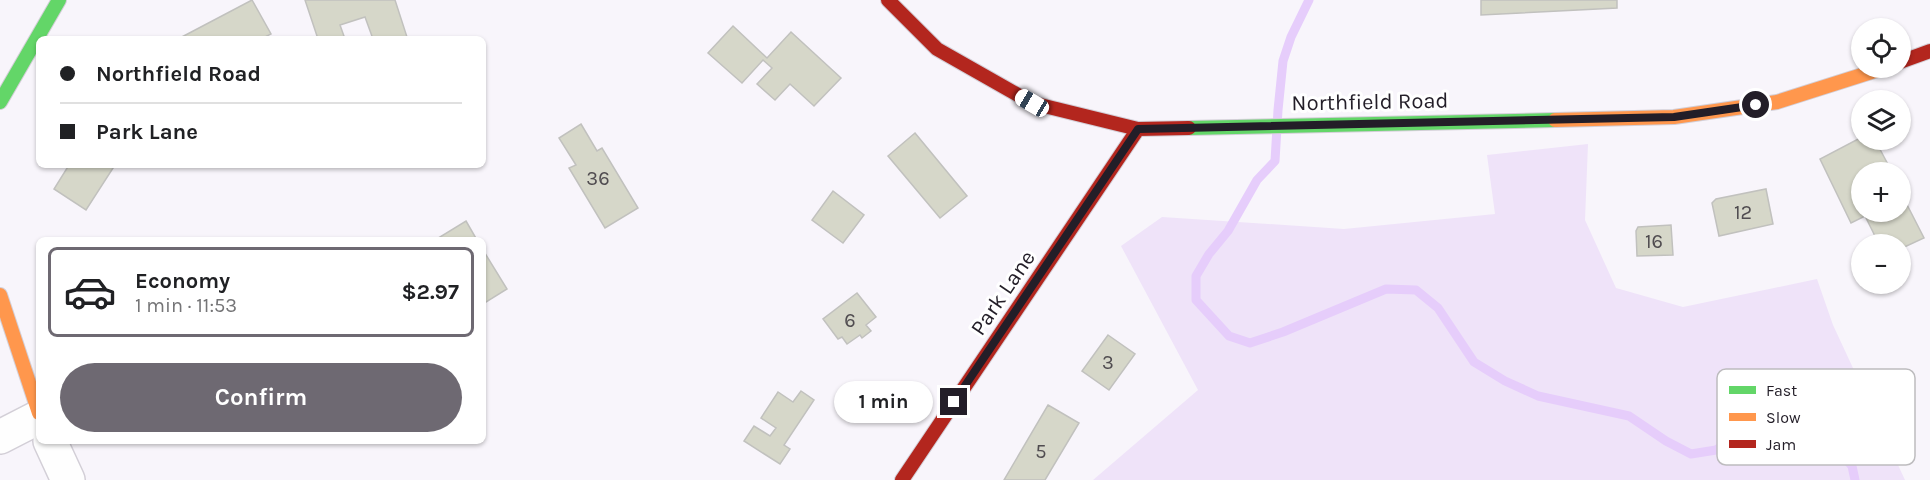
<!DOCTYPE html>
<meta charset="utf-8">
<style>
:root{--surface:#fff;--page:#f6f6f6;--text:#202124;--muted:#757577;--line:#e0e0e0;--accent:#6e6972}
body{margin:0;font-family:Karla,sans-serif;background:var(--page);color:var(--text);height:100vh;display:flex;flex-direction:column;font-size:22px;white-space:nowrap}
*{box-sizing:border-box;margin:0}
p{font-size:20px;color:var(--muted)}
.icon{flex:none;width:33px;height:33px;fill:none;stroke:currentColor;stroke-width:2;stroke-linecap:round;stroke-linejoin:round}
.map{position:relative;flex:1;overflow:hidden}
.panel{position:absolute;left:36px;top:237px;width:450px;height:207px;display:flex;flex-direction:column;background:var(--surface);border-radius:9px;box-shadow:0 2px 4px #0004}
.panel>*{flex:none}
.guide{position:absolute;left:36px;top:36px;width:450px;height:132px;border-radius:9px;box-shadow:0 2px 4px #0004;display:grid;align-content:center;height:132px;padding:0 24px;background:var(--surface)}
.fabs{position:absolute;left:1851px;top:18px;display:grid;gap:12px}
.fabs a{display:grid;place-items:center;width:60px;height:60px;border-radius:50%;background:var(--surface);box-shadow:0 2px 4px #0004;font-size:30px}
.end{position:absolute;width:27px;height:27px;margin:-14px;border:8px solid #231e28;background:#fff;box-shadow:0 0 0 3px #fff}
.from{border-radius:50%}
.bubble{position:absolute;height:42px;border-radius:21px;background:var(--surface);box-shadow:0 2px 4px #0004;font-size:20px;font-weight:700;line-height:42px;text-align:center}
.car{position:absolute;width:18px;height:36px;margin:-18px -9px;border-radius:8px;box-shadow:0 0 4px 2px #0007;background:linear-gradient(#fff 24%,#345 0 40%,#fff 0 76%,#345 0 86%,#fff 0)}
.guide b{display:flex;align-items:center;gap:21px;height:57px;font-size:22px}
.guide b+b{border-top:2px solid var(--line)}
.guide i{width:15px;height:15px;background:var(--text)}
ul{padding:10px 0 0;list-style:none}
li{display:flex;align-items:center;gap:18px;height:90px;margin:0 12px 9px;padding:0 12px;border:3px solid var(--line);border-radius:9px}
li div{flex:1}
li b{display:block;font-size:22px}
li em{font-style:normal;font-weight:700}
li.on{border-color:var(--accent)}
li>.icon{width:54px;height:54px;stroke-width:1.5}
.primary-button{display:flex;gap:12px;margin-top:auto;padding:12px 24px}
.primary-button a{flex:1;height:69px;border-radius:36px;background:var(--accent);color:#fff;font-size:24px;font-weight:700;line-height:69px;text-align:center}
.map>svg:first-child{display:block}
.green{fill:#efe3f9}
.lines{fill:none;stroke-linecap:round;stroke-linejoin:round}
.stream{stroke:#e6cdfb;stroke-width:9}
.building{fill:#d6d7c9;stroke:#c1c1be;stroke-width:1.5}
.street-casing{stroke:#d3cfd7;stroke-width:36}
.fast-casing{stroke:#d3cfd7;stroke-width:16}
.slow-casing{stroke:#d3cfd7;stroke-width:16}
.jam-casing{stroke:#d3cfd7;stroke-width:16}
.street{stroke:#fefefe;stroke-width:33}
.fast{stroke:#63d668;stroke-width:14}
.slow{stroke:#ff974d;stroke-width:14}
.jam{stroke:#b3261e;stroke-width:14}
.route{stroke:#231e28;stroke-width:8}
.labels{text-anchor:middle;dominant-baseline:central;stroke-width:6;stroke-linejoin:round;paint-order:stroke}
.number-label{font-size:20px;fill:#504c50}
.street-label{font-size:22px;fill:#231e28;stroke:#fff}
.key{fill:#fff;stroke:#bdbcbe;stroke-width:1.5}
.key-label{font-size:16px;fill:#231e28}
</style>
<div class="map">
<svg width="1930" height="480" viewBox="0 0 1930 480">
<rect width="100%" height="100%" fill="#f8f5fb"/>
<path class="green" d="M1588,144L1585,220L1616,288L1683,307L1817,279L1833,325L1905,480H1093L1198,390L1121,246L1162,217L1344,229L1495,214L1487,155Z"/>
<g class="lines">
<path class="stream" d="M1309,0L1291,37L1283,61L1278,110L1275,161L1257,180L1228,231L1209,254L1196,276V300L1229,336L1250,343L1283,332L1386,289L1416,290L1438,308L1474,362L1505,381L1538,396L1629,416L1666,441L1691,454L1716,450L1742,432L1767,423L1796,428L1828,440L1852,466L1855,480"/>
</g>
<path class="building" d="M252,0L271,34L261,39H178Z
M305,0H395L407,37L403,39H373L365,17L340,25L345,39H318Z
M1481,0H1617V8L1481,15Z
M733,26L767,58L791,32L841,78L814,106L790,84L775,100L757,84L772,68L763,60L742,83L708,53Z
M581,124L597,151L602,148L638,208L605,228L569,168L576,165L559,138Z
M915,133L967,196L940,218L888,156Z
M1862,137V140H1875L1892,172H1862V212H1900V191L1924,238L1900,249V244H1879L1865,216L1851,223L1820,159Z
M69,165H115L86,210L54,189Z
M1766,189L1773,224L1719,236L1712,203L1716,199Z
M833,191L864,215L843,243L812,220Z
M466,221L477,240H435Z
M1671,225L1673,255L1637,256L1636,231L1638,227Z
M483,250L507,289L483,304Z
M857,293L876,317L866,325L871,331L862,338L860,335L847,344L842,337L838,339L823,319Z
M1108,335L1135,354L1109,390L1082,371Z
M801,391L814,400L784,445L790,449L780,464L744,441L754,426L770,436L776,428L761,418L778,392L793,402Z
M1048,405L1079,423L1045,480H1004Z"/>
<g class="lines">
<g class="street-casing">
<path id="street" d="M0,437L39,417
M50,441L68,480"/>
</g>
<g class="fast-casing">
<path id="fast" d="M0,102L59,0
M1189,128L1555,120"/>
</g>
<g class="slow-casing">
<path id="slow" d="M1555,120L1674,117L1777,102L1884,68
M0,295L39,413"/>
</g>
<g class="jam-casing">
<path id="jam" d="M888,0L937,49L1032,103L1138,129L1189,128
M1900,62L1930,51
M902,480L1138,129"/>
</g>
<use href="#street" class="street"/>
<use href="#fast" class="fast"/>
<use href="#slow" class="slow"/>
<use href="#jam" class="jam"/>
</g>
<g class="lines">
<path class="route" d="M954,402L1138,129L1674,117L1756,105"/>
</g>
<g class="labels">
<g class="number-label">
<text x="598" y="178">36</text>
<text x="1743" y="212">12</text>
<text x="1654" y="241">16</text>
<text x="850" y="320">6</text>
<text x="1108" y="362">3</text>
<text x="1041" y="451">5</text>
</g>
<g class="street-label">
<text transform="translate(1370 102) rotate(-1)">Northfield Road</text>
<text transform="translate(1003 293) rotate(-56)">Park Lane</text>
</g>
</g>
<rect x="1717" y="369" width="198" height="96" rx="9" class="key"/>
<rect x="1729" y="386" width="27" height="8" fill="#63d668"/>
<rect x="1729" y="413" width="27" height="8" fill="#ff974d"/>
<rect x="1729" y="440" width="27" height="8" fill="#b3261e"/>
<g class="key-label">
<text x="1766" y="396">Fast</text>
<text x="1766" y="423">Slow</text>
<text x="1766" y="450">Jam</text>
</g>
</svg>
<div class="fabs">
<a><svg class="icon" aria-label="locate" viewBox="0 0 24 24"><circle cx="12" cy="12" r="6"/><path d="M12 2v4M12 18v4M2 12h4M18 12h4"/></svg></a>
<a><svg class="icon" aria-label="layers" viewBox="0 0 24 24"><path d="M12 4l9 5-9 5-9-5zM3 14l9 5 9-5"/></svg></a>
<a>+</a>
<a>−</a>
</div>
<i class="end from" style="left:1756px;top:105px"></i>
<i class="end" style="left:954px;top:402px"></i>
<div class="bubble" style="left:834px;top:381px;width:99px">1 min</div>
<i class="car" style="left:1032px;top:103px;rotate:300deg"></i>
<div class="guide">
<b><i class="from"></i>Northfield Road</b>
<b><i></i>Park Lane</b>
</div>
<section class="panel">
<ul>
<li class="on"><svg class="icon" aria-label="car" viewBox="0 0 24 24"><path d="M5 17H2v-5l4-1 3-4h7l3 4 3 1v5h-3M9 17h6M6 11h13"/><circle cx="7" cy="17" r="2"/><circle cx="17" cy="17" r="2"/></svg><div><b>Economy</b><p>1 min · 11:53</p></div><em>$2.97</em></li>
</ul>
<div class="primary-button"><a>Confirm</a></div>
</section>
</div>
